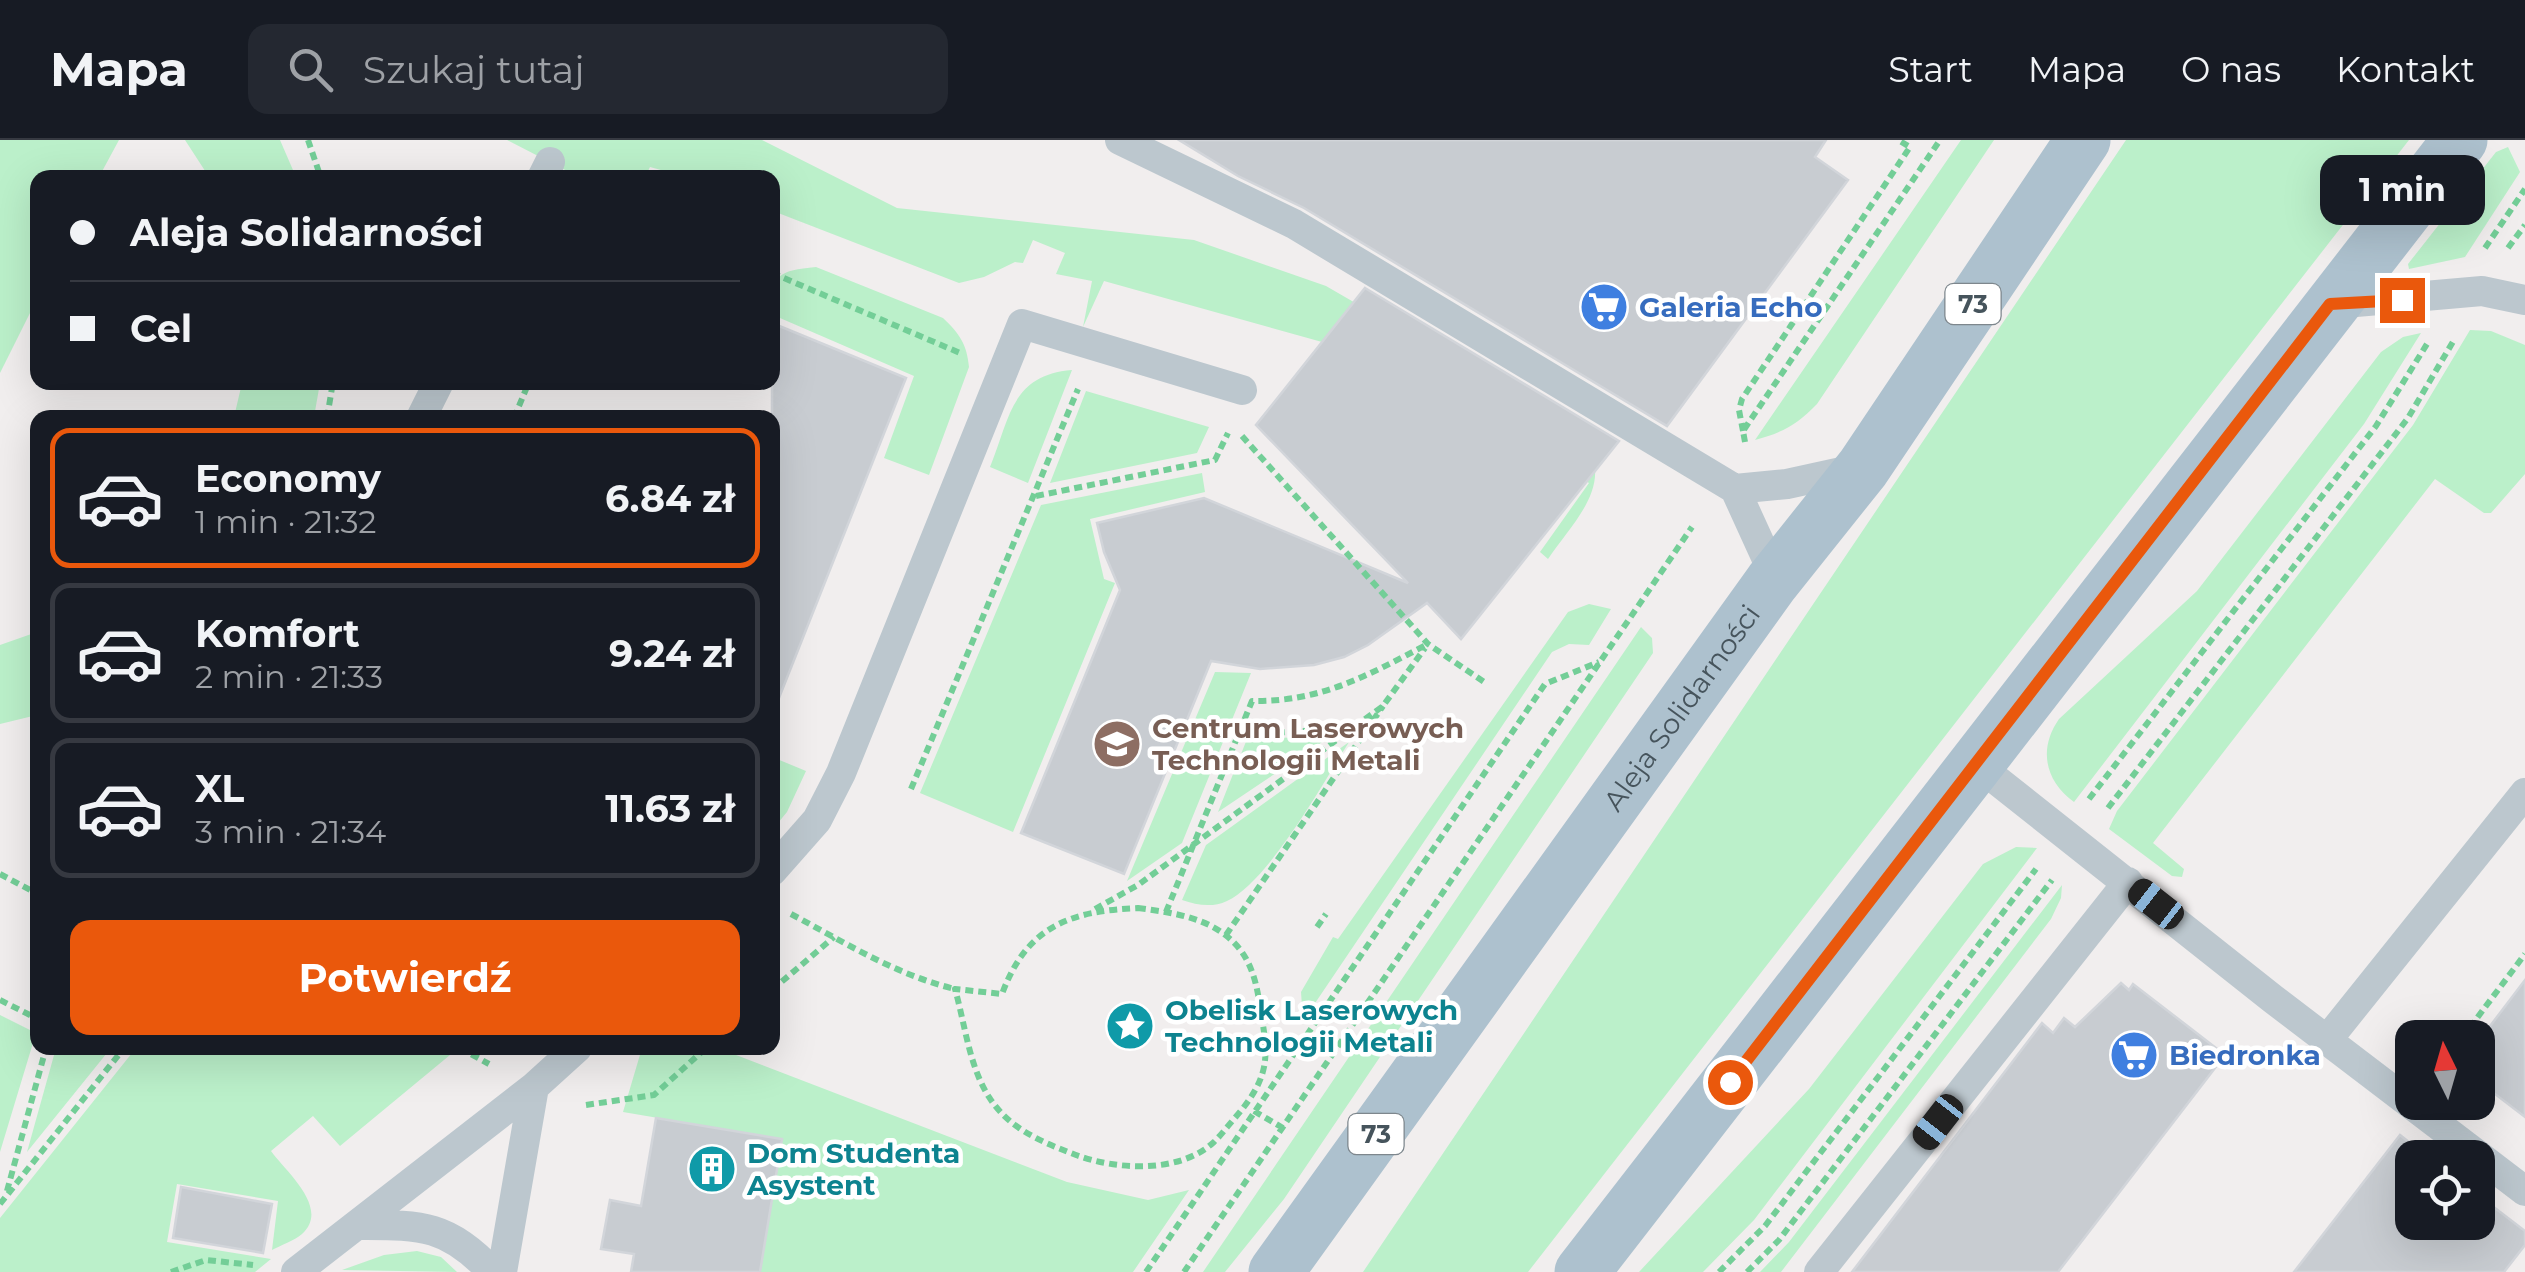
<!DOCTYPE html>
<html lang="pl">
<meta charset="utf-8">
<style>
:root{--surface:#171b24;--page:#242831;--text:#f1f3f6;--muted:#9ea1a6;--line:#363941;--accent:#ea580c}
body{margin:0;font-family:Montserrat,sans-serif;background:var(--page);color:var(--text);height:100vh;display:flex;flex-direction:column;font-size:38px;white-space:nowrap}
*{box-sizing:border-box;margin:0}
p{font-size:32px;color:var(--muted)}
.icon{flex:none;width:55px;height:55px;fill:none;stroke:currentColor;stroke-width:2;stroke-linecap:round;stroke-linejoin:round}
.map{position:relative;flex:1;overflow:hidden}
.details{position:absolute;left:30px;top:270px;width:750px;height:645px;display:flex;flex-direction:column;background:var(--surface);border-radius:20px;box-shadow:0 10px 40px #0002}
.details>*{flex:none}
.top-card{position:absolute;left:30px;top:30px;width:750px;height:220px;border-radius:20px;box-shadow:0 10px 40px #0002;display:grid;align-content:center;height:220px;padding:0 40px;background:var(--surface)}
.needle{width:65px;rotate:355deg}
.controls{position:absolute;left:2395px;top:880px;display:grid;gap:20px}
.controls a{display:grid;place-items:center;width:100px;height:100px;border-radius:20px;background:var(--surface);box-shadow:0 10px 40px #0002;font-size:50px}
.end{position:absolute;width:45px;height:45px;margin:-22px;border:12px solid #ea580c;background:#fff;box-shadow:0 0 0 5px #fff}
.from{border-radius:50%}
.bubble{position:absolute;height:70px;border-radius:20px;background:var(--surface);box-shadow:0 10px 40px #0002;font-size:32px;font-weight:700;line-height:70px;text-align:center}
.car{position:absolute;width:30px;height:60px;margin:-30px -15px;border-radius:12px;box-shadow:0 0 8px 2px #0007;background:linear-gradient(#222 24%,#8ab4d8 0 40%,#222 0 76%,#8ab4d8 0 86%,#222 0)}
.top-card b{display:flex;align-items:center;gap:35px;height:95px;font-size:38px}
.top-card b+b{border-top:2px solid var(--line)}
.top-card i{width:25px;height:25px;background:var(--text)}
ul{padding:18px 0 0;list-style:none}
li{display:flex;align-items:center;gap:30px;height:140px;margin:0 20px 15px;padding:0 20px;border:5px solid var(--line);border-radius:20px}
li div{flex:1}
li b{display:block;font-size:38px}
li em{font-style:normal;font-weight:700}
li.active{border-color:var(--accent)}
li>.icon{width:90px;height:90px;stroke-width:1.5}
.button{display:flex;gap:20px;margin-top:auto;padding:20px 40px}
.button a{flex:1;height:115px;border-radius:20px;background:var(--accent);color:#fff;font-size:40px;font-weight:700;line-height:115px;text-align:center}
header{display:flex;align-items:center;gap:60px;box-sizing:border-box;height:140px;padding:0 50px;background:var(--surface);border-bottom:2px solid var(--line)}
header strong{font-size:48px}
nav{display:flex;gap:55px;margin-inline-start:auto;font-size:35px}
.search{width:700px;height:90px;background:var(--page);display:flex;align-items:center;gap:25px;box-sizing:border-box;padding:0 35px;border-radius:20px;color:var(--muted);font-size:38px}
.map>svg:first-child{display:block}
.green{fill:#bbf0ca}
.building{fill:#c8ccd1;stroke:#d2d5da;stroke-width:2.5}
.lines{fill:none;stroke-linecap:round;stroke-linejoin:round}
.path{stroke:#73ce97;stroke-width:6;stroke-dasharray:8 5;stroke-linecap:butt}
.lane{stroke:#bcc7ce;stroke-width:30}
.primary{stroke:#adc1ce;stroke-width:55}
.route{stroke:#ea580c;stroke-width:12}
.labels{text-anchor:middle;dominant-baseline:central;stroke-width:9;stroke-linejoin:round;paint-order:stroke}
.shield{fill:#fff;stroke:#7e878d;stroke-width:2.5}
.shield-label{font-size:25px;font-weight:bold;fill:#46545c}
.shop-label{font-size:28px;font-weight:bold;fill:#366cbe;stroke:#fff;text-anchor:start}
.street-label{font-size:28px;fill:#46545c;stroke:#fff}
.education-label{font-size:28px;font-weight:bold;fill:#785e54;stroke:#fff;text-anchor:start}
.culture-label{font-size:28px;font-weight:bold;fill:#0d838f;stroke:#fff;text-anchor:start}
</style>
<header>
<strong>Mapa</strong>
<div class="search"><svg class="icon" aria-label="search" viewBox="0 0 24 24"><circle cx="10" cy="10" r="6"/><path d="M15 15l6 6"/></svg>Szukaj tutaj</div>
<nav><a>Start</a><a>Mapa</a><a>O nas</a><a>Kontakt</a></nav>
</header>
<div class="map">
<svg width="2525" height="1132" viewBox="0 0 2525 1132">
<rect width="100%" height="100%" fill="#f1eeee"/>
<path class="green" d="M0,0H119L99,37L38,38L37,159L0,233Z
M185,0H280L296,37H209Z
M507,0H762L897,68L1194,100L1326,146L1580,293C1618,342 1576,378 1548,419L1540,412L1589,343L1330,191L1322,202L1104,141L1083,187L1092,141L1056,134L1065,113L1033,100L1023,123L1015,122L984,137L959,143L773,71L772,38L686,37L650,27L645,37H574L575,35Z
M1961,0H1994L1817,264C1798,284 1782,293 1755,300Z
M2126,0H2409L1528,1132H1363Z
M2508,7L2520,32L2465,117L2409,129L2408,124L2496,12Z
M816,127L943,178C960,194 967,205 969,227L929,335L884,318L914,236L773,175C772,136 774,131 816,127Z
M2470,190L2491,191L2525,205V334L2491,373H2484L2435,339L2153,703L2184,729L2182,737L2172,736L2109,689L2117,671L2413,285Z
M2421,193L2364,284L2074,662C2045,641 2038,609 2059,579L2197,451L2381,212L2403,197Z
M1072,230L1028,343L990,327C1010,278 1011,235 1072,230Z
M242,243H320L314,277H234Z
M1086,251L1209,287L1197,313L1050,343Z
M1202,333L1205,352L1090,379L1104,439L1115,443L1013,692L920,653L1041,365Z
M1589,464L1611,469L1589,505L1569,504L1552,512L1303,881L1301,852L1333,797L1338,799L1568,472Z
M1641,487L1652,498L1653,513L1284,1059L1225,1132H1203Z
M37,492V575L0,584V505Z
M1215,532L1251,533L1182,703L1127,741Z
M1331,596L1218,672L1247,599Z
M1349,602C1323,643 1269,741 1227,761C1212,768 1197,765 1182,760L1206,705Z
M777,619L806,631L787,672L773,689V628Z
M2016,707L2037,708L1754,1080L1703,1132H1639L1809,949L1983,724Z
M2062,745L2061,758L2051,779L1781,1132H1760L1789,1102Z
M0,875L36,893L0,1012Z
M56,908H111L27,1012Z
M136,908H449L450,915L340,1006L313,976L271,1011C285,1031 331,1068 302,1094C294,1101 281,1105 272,1110L278,1061L177,1044L167,1102L271,1119L255,1132H0V1078Z
M642,908H718L1067,1042L1148,1060L1189,1050L1133,1132H760L782,999L623,972Z
M417,1111L441,1117L457,1132L342,1130L384,1115Z"/>
<path class="building" d="M1179,0H1826L1815,17L1848,40L1667,286L1304,68L1238,36Z
M1365,148L1619,301L1461,499L1427,463L1368,505L1344,517L1314,525L1260,529L1211,521L1124,734L1021,693L1120,450L1104,412L1097,383L1204,358L1408,443L1256,285Z
M772,183L906,238L775,568L772,567Z
M2525,840V977L2478,941V902Z
M2121,843L2129,850L2133,844L2225,915L2058,1132H1852L2042,883L2053,893L2064,878L2075,887Z
M656,978L782,999L760,1132H631L634,1114L601,1109L610,1060L641,1066Z
M2400,995L2429,1018H2412V1082H2478V1055L2525,1091V1105L2504,1132H2294Z
M181,1047L272,1064L263,1113L173,1098Z"/>
<g class="lines">
<path class="path" d="M308,0L321,38
M2485,108L2525,49
M2508,108L2525,85
M772,133L960,213
M327,278L333,242
M514,278L529,242
M1743,291L1739,270L1742,259L1910,7L1898,0
M1242,296L1428,504L1487,544
M1745,302L1743,291L1940,0
M1036,356L1215,320L1228,293
M1238,595L1353,588L1383,566L1425,508
M911,649L1078,249
M2089,659L2376,286L2427,204
M2108,668L2408,278L2454,200
M0,734L38,754
M1138,768C1167,772 1200,776 1224,794C1249,812 1256,838 1260,867C1263,886 1268,908 1264,927C1260,947 1247,964 1234,979C1227,987 1221,995 1214,1002C1179,1034 1117,1030 1076,1015C1042,1002 1009,989 989,957C969,926 965,884 955,849L1002,854C1027,786 1070,771 1138,768Z
M1095,769L1138,745L1353,588
M1166,772L1252,561C1322,562 1368,535 1428,504
M791,774C844,802 896,835 955,849
M1317,787L1326,774
M1226,795L1383,566
M772,850L834,797
M0,860L38,879
M2462,898L2525,814
M460,908L489,924
M586,965L654,955L706,908
M1254,971L1283,988
M7,1051L46,908
M0,1064L124,908
M171,1132L206,1120L253,1125
M1146,1132L1545,544L1599,522
M1184,1132L1692,387
M1719,1132L1765,1086L2036,729
M1747,1132L1779,1100L2052,740"/>
<path class="lane" d="M1120,0L1294,84L1735,349L1766,417L1772,442
M542,38L550,22
M2333,164L2482,151L2525,160
M421,278L439,242
M1735,349L1787,344L1860,328
M1975,623L2273,859L2525,1051
M772,731L817,680L841,633L1022,184L1242,250
M2327,900L2525,653
M357,1085C419,1085 447,1083 492,1132
M296,1132L534,947L577,908
M502,1132L534,947
M1819,1132L2128,742"/>
<g class="primary">
<path id="s1" d="M1276,1132L1772,442L1863,328L2083,0"/>
<path d="M1582,1132L2460,0"/>
</g>
</g>
<g class="lines">
<path class="route" d="M1730,942L2330,164L2402,160"/>
</g>
<defs>
<g id="supermarket-disc" transform="scale(2.5)"><circle r="9.5" fill="#3f7fe0" stroke="#fff"/><path d="M-6-5.5h2.5l.6 2H6L4.5 2H-2.5L-4.4-4H-6ZM-1.5 3.2a1.3 1.3 0 1 0 .1 0ZM3 3.2a1.3 1.3 0 1 0 .1 0Z" fill="#fff"/></g>
<g id="university-disc" transform="scale(2.5)"><circle r="9.5" fill="#8d6e63" stroke="#fff"/><path d="M0-5L7-2L0 1L-7-2ZM-4 1L0 2.5L4 1V4Q0 6-4 4Z" fill="#fff"/></g>
<g id="sight-disc" transform="scale(2.5)"><circle r="9.5" fill="#0f9aa8" stroke="#fff"/><path d="M0-6L1.8-2.2L6-1.7L2.9 1.2L3.7 5.4L0 3.3L-3.7 5.4L-2.9 1.2L-6-1.7L-1.8-2.2Z" fill="#fff"/></g>
<g id="building-disc" transform="scale(2.5)"><circle r="9.5" fill="#0f9aa8" stroke="#fff"/><path d="M-4-6H4V6H1V3H-1V6H-4ZM-2.5-4.3h1.7v1.8h-1.7ZM.8-4.3h1.7v1.8H.8ZM-2.5-1h1.7V.8h-1.7ZM.8-1h1.7V.8H.8Z" fill="#fff"/></g>
</defs>
<g fill-rule="evenodd">
<use href="#supermarket-disc" x="1604" y="167"/>
<use href="#university-disc" x="1117" y="604"/>
<use href="#sight-disc" x="1130" y="886"/>
<use href="#supermarket-disc" x="2134" y="915"/>
<use href="#building-disc" x="712" y="1029"/>
</g>
<g class="labels">
<g class="shield">
<rect x="1945.5" y="144" width="55" height="40" rx="8"/>
<rect x="1348.5" y="974" width="55" height="40" rx="8"/>
</g>
<g class="shield-label">
<text x="1973" y="164">73</text>
<text x="1376" y="994">73</text>
</g>
<g class="shop-label">
<text x="1639" y="167">Galeria Echo</text>
<text x="2169" y="915">Biedronka</text>
</g>
<g class="street-label">
<text stroke="none"><textPath href="#s1" startOffset="695">Aleja Solidarności</textPath></text>
</g>
<g class="education-label">
<text x="1152" y="588">Centrum Laserowych<tspan x="1152" dy="32">Technologii Metali</tspan></text>
</g>
<g class="culture-label">
<text x="1165" y="870">Obelisk Laserowych<tspan x="1165" dy="32">Technologii Metali</tspan></text>
<text x="747" y="1013">Dom Studenta<tspan x="747" dy="32">Asystent</tspan></text>
</g>
</g>
</svg>
<div class="controls">
<a><svg class="needle" viewBox="-14 -14 28 28"><path d="M0-13l5 13h-10z" fill="#e53935"/><path d="M0 13l5-13h-10z" fill="#9ea1a6"/></svg></a>
<a><svg class="icon" aria-label="locate" viewBox="0 0 24 24"><circle cx="12" cy="12" r="6"/><path d="M12 2v4M12 18v4M2 12h4M18 12h4"/></svg></a>
</div>
<i class="end from" style="left:1730px;top:942px"></i>
<i class="end" style="left:2402px;top:160px"></i>
<div class="bubble" style="left:2320px;top:15px;width:165px">1 min</div>
<i class="car" style="left:2156px;top:764px;rotate:308deg"></i>
<i class="car" style="left:1938px;top:982px;rotate:218deg"></i>
<div class="top-card">
<b><i class="from"></i>Aleja Solidarności</b>
<b><i></i>Cel</b>
</div>
<section class="details">
<ul>
<li class="active"><svg class="icon" aria-label="car" viewBox="0 0 24 24"><path d="M5 17H2v-5l4-1 3-4h7l3 4 3 1v5h-3M9 17h6M6 11h13"/><circle cx="7" cy="17" r="2"/><circle cx="17" cy="17" r="2"/></svg><div><b>Economy</b><p>1 min · 21:32</p></div><em>6.84 zł</em></li>
<li><svg class="icon" aria-label="car" viewBox="0 0 24 24"><path d="M5 17H2v-5l4-1 3-4h7l3 4 3 1v5h-3M9 17h6M6 11h13"/><circle cx="7" cy="17" r="2"/><circle cx="17" cy="17" r="2"/></svg><div><b>Komfort</b><p>2 min · 21:33</p></div><em>9.24 zł</em></li>
<li><svg class="icon" aria-label="car" viewBox="0 0 24 24"><path d="M5 17H2v-5l4-1 3-4h7l3 4 3 1v5h-3M9 17h6M6 11h13"/><circle cx="7" cy="17" r="2"/><circle cx="17" cy="17" r="2"/></svg><div><b>XL</b><p>3 min · 21:34</p></div><em>11.63 zł</em></li>
</ul>
<div class="button"><a>Potwierdź</a></div>
</section>
</div>
